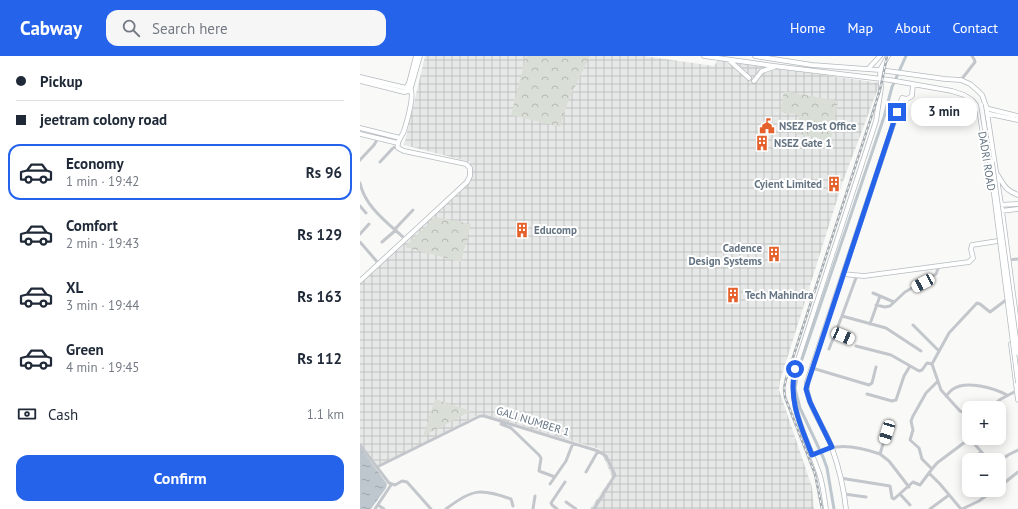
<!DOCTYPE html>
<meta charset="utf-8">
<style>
:root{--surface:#fff;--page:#f6f6f7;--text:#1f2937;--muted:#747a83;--line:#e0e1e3;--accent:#2563eb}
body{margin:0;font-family:"PT Sans",sans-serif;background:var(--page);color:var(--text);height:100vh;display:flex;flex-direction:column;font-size:15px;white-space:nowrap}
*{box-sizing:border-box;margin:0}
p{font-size:13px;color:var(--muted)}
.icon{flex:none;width:22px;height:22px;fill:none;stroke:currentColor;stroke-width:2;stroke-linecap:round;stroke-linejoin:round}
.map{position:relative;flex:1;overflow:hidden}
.details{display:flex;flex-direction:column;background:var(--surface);width:360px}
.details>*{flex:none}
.guide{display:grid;align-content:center;height:88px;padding:0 16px;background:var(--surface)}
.controls{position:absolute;left:602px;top:345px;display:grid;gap:8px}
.controls a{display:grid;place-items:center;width:44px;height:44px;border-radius:8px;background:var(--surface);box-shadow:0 2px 10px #0003;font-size:20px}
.end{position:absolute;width:18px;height:18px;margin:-9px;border:5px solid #2563eb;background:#fff;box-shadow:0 0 0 2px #fff}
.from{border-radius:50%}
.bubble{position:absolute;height:28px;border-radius:12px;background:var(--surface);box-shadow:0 2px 10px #0003;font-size:13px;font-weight:700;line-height:28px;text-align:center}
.car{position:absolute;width:12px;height:24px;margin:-12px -6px;border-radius:5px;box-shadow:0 0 3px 1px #0007;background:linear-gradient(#fff 24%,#345 0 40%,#fff 0 76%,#345 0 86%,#fff 0)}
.guide b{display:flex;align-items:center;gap:14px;height:38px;font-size:15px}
.guide b+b{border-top:1px solid var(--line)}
.guide i{width:10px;height:10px;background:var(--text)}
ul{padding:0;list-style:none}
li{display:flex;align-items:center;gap:12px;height:56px;margin:0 8px 6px;padding:0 8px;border:2px solid transparent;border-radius:12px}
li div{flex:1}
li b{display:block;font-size:15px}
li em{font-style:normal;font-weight:700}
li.active{border-color:var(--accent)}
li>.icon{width:36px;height:36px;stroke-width:1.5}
.pay{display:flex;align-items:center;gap:10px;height:44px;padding:0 16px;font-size:15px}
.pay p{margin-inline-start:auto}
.cta{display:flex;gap:8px;margin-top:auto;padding:8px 16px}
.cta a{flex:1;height:46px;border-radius:12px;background:var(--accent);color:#fff;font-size:16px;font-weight:700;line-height:46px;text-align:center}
header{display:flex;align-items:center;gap:24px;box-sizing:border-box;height:56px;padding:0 20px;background:var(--accent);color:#fff}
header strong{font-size:19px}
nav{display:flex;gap:22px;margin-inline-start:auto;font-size:14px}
.search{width:280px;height:36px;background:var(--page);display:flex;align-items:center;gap:10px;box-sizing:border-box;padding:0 14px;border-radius:12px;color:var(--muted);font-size:15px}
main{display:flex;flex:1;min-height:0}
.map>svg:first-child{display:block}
.industrial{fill:url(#industrial-grid)}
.park{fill:url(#park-crowns)}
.water{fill:url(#water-ripples)}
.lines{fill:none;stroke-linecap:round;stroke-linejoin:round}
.canal{stroke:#bdc7cd;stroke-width:3}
.secondary-casing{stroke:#b5bbc0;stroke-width:5.5}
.street{stroke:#c3c7cc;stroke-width:3}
.secondary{stroke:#fff;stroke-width:4}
.rail-casing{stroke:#a4abb1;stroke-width:2.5}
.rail{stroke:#fff;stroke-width:1;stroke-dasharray:3;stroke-linecap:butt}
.secondary-bridge-casing{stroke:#b5bbc0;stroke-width:5.5;stroke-linecap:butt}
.secondary-bridge{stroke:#fff;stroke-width:4}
.route{stroke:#2563eb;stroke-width:5}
.labels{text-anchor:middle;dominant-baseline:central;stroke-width:4;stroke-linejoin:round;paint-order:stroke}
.poi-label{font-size:11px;font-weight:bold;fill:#647483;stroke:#fff;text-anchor:start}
.street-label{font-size:11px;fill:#647483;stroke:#fff}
</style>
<header>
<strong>Cabway</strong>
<div class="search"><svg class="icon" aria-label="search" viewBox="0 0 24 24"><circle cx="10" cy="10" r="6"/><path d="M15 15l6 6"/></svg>Search here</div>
<nav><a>Home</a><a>Map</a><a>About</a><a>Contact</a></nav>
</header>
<main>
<section class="details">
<div class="guide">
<b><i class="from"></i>Pickup</b>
<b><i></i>jeetram colony road</b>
</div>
<ul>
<li class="active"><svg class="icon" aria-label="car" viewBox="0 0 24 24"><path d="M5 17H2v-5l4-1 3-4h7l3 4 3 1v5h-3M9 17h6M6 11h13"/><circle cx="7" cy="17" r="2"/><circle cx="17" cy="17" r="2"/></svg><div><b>Economy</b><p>1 min · 19:42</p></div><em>Rs 96</em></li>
<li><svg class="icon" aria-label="car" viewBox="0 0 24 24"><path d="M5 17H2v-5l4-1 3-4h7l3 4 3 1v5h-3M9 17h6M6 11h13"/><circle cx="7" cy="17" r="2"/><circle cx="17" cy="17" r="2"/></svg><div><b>Comfort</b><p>2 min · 19:43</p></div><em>Rs 129</em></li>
<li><svg class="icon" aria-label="car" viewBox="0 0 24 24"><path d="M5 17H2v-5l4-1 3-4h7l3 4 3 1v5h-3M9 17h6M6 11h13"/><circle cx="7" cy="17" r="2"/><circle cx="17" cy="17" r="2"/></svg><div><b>XL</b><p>3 min · 19:44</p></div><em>Rs 163</em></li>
<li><svg class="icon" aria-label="car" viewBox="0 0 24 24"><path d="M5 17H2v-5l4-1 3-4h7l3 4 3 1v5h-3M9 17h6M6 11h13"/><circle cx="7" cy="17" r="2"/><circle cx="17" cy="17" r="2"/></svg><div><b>Green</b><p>4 min · 19:45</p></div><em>Rs 112</em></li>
</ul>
<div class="pay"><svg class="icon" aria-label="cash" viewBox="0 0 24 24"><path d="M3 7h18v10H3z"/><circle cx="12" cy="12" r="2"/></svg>Cash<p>1.1 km</p></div>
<div class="cta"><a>Confirm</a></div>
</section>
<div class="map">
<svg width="658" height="453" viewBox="0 0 658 453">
<defs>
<pattern id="industrial-grid" width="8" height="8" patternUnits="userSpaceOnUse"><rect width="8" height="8" fill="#e7e9e8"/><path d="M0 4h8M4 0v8" fill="none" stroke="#bfc1c1"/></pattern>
<pattern id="park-crowns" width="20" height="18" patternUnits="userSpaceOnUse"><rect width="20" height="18" fill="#d9dfd6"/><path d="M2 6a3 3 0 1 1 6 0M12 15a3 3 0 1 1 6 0" fill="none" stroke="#b4b9b3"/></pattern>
<pattern id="water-ripples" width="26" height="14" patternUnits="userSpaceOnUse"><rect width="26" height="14" fill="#bdc7cd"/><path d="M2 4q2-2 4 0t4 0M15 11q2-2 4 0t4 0" fill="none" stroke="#9da6ac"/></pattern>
</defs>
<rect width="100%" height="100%" fill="#f9faf7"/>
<path class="industrial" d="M65,0H284L354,10L358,4L361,3L388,8L520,27L482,128L420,325L419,334L452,431L454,453H230L252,421L240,393L120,358L18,410L0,388V227L109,120L110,106L44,89Z"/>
<path class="park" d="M166,0H230L209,43L200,71L151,59Z
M424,35L478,45L471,84L436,78L439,59L420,56Z
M75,161L111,168L101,206L45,191Z
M75,343L111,355L63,380Z"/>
<path class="water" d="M0,391L27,428L26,432L11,453H0Z"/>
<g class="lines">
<path class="canal" d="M474,453L467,412L463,401L440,352L435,333L438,315L524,61L532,31L546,0"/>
<g class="secondary-casing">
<path id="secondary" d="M344,0L414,10L530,24L592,35L604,39L612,44L619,53L630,123
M395,0L452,9L520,14L585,23L601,24L610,28L617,34L622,39L626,50L642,155L658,275
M370,5L389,22
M508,13L520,0
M0,21L46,32L49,27L56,0
M0,25L44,36L50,35L60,0
M394,25L402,15L414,11
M625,52L658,60
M625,57L658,64
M0,72L40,82
M0,78L38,87
M637,118C644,129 645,134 658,139
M638,149L658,148
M641,155L658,153
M483,218L504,220L609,206L613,202L611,193L612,189L638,185
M0,225L107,126L110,120V112L106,108L44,95L38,92C36,85 42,81 44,75C47,65 54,43 51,34L48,31
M651,288L658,344
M466,453C464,441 463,428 459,417C447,382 427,350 435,313L516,65L521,32L520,14L528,0
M486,453C484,433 479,412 472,392C466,373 444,346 447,326L542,42L547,43L552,40L553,28"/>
</g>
<path class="street" d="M601,24L615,6L614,3L612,0
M0,104L14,89L18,82
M20,106L33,92L37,90
M0,127C5,151 28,167 45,183
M0,150L6,157
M35,173L53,154
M0,178L9,168
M0,186L19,208
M22,186L36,174
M648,204L658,203
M497,219L482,260L526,272L561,295
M513,237L534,246
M516,249L525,251L530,250L545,236L576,218L579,210
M510,268L520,240
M553,269L579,295
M475,277L490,283
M496,290L531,299L559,315L562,314L567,307L572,308
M469,293L482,260
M452,312L509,329L512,327L516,311
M578,325L566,337L553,360L551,365L553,374L550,384L559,392L562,403L572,413L577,407L609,383H610L626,401
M507,338L532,345L536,344L544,320L550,310
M586,340C588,338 590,335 593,333C606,324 634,332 647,339
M629,352L641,343L656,335
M609,358L600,355L581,334L572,308L589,277L617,247L620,248L630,256L646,244
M530,365L520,398L529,405L549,431
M141,368L151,372L179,399L181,402L179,415L195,421
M0,389L29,427L35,429L42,425L47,426L71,453
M452,399C458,397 464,393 470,392C485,388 506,393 520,398
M613,404L621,396
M639,406L648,399L658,394
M17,411L120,360H124L238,395L246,400L255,419L234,453
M226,416L238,395
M569,417L580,428L601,453
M480,422L530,430L532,442L534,443L553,426L560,429L572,413
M190,428L206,405L213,387
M639,431L658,416
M484,438L506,441
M540,438L550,449
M206,446L216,453
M18,449L24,453
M15,453L31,429
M86,453C112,433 120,432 151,443L153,450
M173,453L175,440
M197,453L192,449L191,447L205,426
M570,453L589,439
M602,453L619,445L634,434"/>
<use href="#secondary" class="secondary"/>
<g class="rail-casing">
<path id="rail" d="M462,453L455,418L425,341L424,332L426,323L520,34L527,0"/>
</g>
<use href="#rail" class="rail"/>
<g class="secondary-bridge-casing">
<path id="secondary-bridge" d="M621,49L629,99L658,327
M632,106L658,297"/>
</g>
<use href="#secondary-bridge" class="secondary-bridge"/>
</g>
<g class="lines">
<path class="route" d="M435,313C428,345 441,370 452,399L472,391L450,346L446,333L448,326L537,56"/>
</g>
<defs>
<g id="civic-bare" transform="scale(1.2)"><path d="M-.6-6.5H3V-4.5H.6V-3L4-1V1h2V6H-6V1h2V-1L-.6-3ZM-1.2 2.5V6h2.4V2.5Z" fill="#e5612c" stroke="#fff" stroke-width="2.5" paint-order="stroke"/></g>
<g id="building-bare" transform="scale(1.2)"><path d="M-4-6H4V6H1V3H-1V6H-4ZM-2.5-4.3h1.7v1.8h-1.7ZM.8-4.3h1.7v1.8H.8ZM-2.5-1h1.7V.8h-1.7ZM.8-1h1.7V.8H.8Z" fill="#e5612c" stroke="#fff" stroke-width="2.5" paint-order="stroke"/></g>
</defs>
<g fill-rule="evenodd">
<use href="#civic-bare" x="407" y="70"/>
<use href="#building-bare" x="402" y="87"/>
<use href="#building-bare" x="474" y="128"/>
<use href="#building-bare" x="162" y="174"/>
<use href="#building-bare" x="414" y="198"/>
<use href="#building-bare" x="373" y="239"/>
</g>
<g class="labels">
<g class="poi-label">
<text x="419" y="70">NSEZ Post Office</text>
<text x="414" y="87">NSEZ Gate 1</text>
<text x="462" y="128" text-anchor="end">Cyient Limited</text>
<text x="174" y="174">Educomp</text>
<text x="402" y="192" text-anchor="end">Cadence<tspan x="402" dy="13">Design Systems</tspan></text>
<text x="385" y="239">Tech Mahindra</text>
</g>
<g class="street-label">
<text transform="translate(627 105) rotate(81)">DADRI ROAD</text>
<text transform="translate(173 365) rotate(17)">GALI NUMBER 1</text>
</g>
</g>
</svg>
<div class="controls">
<a>+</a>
<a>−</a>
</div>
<i class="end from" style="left:435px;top:313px"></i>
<i class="end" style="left:537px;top:56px"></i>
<div class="bubble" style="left:551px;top:42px;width:66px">3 min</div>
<i class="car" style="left:563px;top:227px;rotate:242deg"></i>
<i class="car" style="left:483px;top:280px;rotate:113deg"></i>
<i class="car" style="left:527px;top:376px;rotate:197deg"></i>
</div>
</main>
